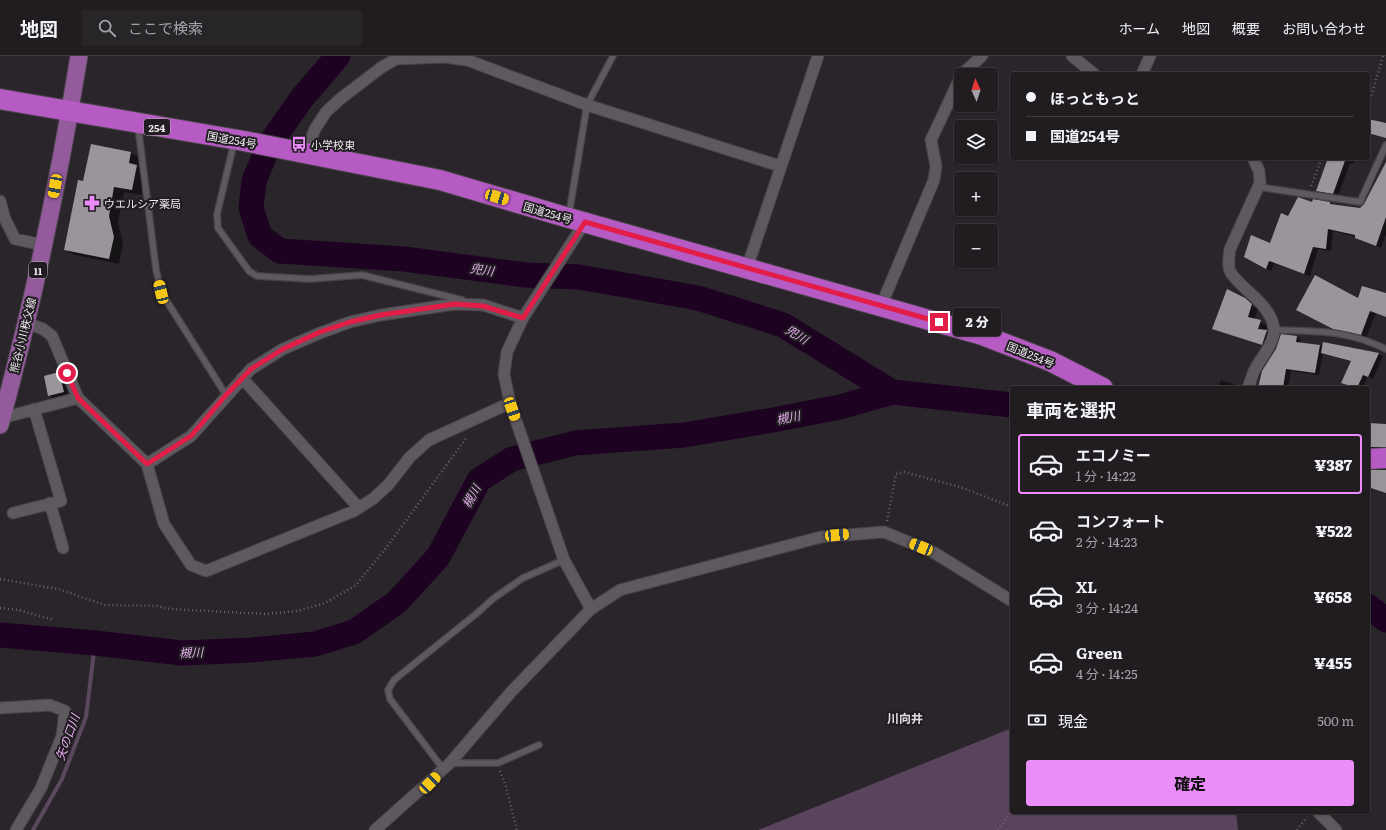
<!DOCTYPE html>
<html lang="ja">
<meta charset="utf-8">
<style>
:root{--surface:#201c20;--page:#282529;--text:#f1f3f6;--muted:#a2a1a5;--line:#3d3a3e;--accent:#ec8cfa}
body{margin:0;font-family:Literata,"Noto Sans JP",serif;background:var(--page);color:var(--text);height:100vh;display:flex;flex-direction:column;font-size:15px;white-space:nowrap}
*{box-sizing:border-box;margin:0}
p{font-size:13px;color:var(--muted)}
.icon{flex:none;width:22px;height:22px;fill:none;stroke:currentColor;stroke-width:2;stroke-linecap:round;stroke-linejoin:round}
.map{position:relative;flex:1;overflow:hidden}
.panel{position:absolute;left:1010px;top:330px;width:360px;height:428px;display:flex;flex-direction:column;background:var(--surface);border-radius:4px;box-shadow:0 1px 3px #0004,0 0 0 1px var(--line)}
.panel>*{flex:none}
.banner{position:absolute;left:1010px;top:16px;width:360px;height:88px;border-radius:4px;box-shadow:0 1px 3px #0004,0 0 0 1px var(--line);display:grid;align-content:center;height:88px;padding:0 16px;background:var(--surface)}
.needle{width:26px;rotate:357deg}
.buttons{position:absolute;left:954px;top:12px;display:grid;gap:8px}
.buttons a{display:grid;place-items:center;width:44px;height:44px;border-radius:4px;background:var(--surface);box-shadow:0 1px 3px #0004,0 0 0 1px var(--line);font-size:20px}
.end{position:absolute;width:18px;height:18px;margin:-9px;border:5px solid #e11d48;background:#fff;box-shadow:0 0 0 2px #fff}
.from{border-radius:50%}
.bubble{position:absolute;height:28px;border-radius:4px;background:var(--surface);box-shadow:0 1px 3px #0004,0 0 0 1px var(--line);font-size:13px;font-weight:800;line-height:28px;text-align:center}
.car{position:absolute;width:12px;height:24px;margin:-12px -6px;border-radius:5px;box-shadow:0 0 3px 1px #0007;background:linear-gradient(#f5c518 24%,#345 0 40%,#f5c518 0 76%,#345 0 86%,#f5c518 0)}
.banner b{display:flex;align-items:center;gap:14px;height:38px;font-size:15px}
.banner b+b{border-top:1px solid var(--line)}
.banner i{width:10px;height:10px;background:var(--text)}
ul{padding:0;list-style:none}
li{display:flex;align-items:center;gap:12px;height:60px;margin:0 8px 6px;padding:0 8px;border:2px solid transparent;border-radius:4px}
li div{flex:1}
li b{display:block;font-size:15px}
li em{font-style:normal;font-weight:800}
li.active{border-color:var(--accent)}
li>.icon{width:36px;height:36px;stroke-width:1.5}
h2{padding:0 16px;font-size:18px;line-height:48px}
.pay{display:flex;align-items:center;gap:10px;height:44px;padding:0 16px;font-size:15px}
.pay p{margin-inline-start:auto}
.button{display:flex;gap:8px;margin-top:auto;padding:8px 16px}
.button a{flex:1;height:46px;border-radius:4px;background:var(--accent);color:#111;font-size:16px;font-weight:800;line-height:46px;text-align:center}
header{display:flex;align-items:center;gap:24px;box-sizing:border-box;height:56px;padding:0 20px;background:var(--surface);border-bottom:1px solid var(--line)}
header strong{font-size:19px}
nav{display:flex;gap:22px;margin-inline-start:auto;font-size:14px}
.search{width:280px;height:36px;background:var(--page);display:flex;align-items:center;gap:10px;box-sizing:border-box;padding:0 14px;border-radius:4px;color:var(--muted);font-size:15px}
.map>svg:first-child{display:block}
.green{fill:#5a445d}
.shadow{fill:#0007}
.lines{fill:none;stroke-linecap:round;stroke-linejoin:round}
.stream{stroke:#5b475e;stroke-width:4}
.river{stroke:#1d0221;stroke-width:25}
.building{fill:#9a949b}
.lane-casing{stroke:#474347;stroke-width:8}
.street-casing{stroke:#474347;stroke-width:13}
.primary-casing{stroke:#474347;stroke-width:19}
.highway-casing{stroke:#474347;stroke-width:22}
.path{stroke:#69656a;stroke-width:2.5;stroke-dasharray:1 3;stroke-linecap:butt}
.lane{stroke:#5e585f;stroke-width:5.5}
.street{stroke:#5e585f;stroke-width:11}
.primary{stroke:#935a9c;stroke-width:17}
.highway{stroke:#b75bc4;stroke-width:20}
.route{stroke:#e11d48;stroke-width:5}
.labels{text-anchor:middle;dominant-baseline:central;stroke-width:4;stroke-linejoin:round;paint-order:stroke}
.shield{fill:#201c21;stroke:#afacaf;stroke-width:1}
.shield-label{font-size:10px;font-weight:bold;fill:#ece9ec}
.street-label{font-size:11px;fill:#ece9ec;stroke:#201c21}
.poi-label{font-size:11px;fill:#ece9ec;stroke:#201c21;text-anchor:start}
.water-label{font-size:12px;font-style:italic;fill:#e4aeec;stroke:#201c21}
.neighbourhood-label{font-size:12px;font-weight:bold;fill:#e0dae1;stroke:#201c21}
</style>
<header>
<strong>地図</strong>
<div class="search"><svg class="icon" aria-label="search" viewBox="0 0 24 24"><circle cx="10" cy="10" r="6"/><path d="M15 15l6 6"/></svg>ここで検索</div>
<nav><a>ホーム</a><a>地図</a><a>概要</a><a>お問い合わせ</a></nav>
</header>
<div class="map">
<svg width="1386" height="774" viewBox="0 0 1386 774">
<rect width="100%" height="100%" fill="#2a252b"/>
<path class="green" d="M1012,672V756H1236L1238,774H758Z"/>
<path class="shadow" d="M131,97L140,102L138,111L146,115L141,139L124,136L118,166L123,187L119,208L75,199L65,194L84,126Z
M1330,102H1355L1353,108L1350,107L1338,140L1322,137L1317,135Z
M1386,122V178L1381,192L1361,184L1356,181L1333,175L1331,195L1318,193L1310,220L1274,208L1271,215L1245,201L1271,188L1289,161L1313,147H1330L1335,150L1360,153Z
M1386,238V261L1376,258L1366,281L1340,275L1302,257L1359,243Z
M1245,243L1258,253L1254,264L1267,269L1265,275L1273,279L1268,292L1213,272Z
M1296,281L1301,284L1300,288L1379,298L1383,300L1373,323L1368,320L1363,332H1354L1342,327L1352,306L1323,297L1319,319L1291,315L1288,332H1259Z
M59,317L64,320L68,338L53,342L49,339Z
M1221,324L1236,329L1241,332H1218Z
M1368,368L1386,369V392L1373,393L1369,391Z"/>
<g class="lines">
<path class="stream" d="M33,774L62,723L86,661L95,587"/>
<path class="river" d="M338,0L302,42L269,89L254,125L251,152L260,180L280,195L404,203L526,219L579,221L698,242L783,269L892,336
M1368,550L1386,564
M0,579L95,587L182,597L252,594L315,588L354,576L397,546L438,501L479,424L512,403L575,387L684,379L773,364L840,351L892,336L1012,349"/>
</g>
<path class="building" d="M1368,63L1386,67V82L1368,77Z
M91,88L131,96L129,107L137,109L132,134L114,131L109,160L114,181L109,203L64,194L78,124L83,125Z
M1328,102H1346L1333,138L1316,135Z
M1386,106V161L1376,190L1355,182V179L1328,173L1326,193L1313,191L1304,218L1269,205L1266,213L1244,201L1251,179L1270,187L1281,157L1288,160L1298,141L1312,146L1313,143L1330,146V148L1360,152L1364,148Z
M1315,219L1358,242L1362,230L1386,237V261L1370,255L1361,279L1333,273L1296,254Z
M1227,233L1245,242L1252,248L1248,261L1261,264L1258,273L1267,274L1262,289L1212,273Z
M1281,278L1297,280L1296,286L1320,289L1315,317L1286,313L1283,332H1258L1262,315L1276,293Z
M1323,286L1379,297L1368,321L1363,319L1357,332L1341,327L1351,305L1321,297Z
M59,316L64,336L48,340L44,320Z
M1369,367L1386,368V391H1368Z
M1368,414H1386V437L1368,431Z"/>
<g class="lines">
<g class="lane-casing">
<path id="lane" d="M138,70L156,213L161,236L226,339
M234,87L217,158L218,172L249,215L257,220L310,223L362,219L462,244
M1259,131L1360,146L1386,89
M569,158L587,49L613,0
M1274,274C1316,275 1347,274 1386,293
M451,707H498L539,689
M444,714L390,643L388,634L394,624L476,558L494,542L523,522L564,504"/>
</g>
<g class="street-casing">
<path id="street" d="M1072,0L1094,18
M1142,18L1150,0
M961,19L982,0
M305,97L315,73L326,56L340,43L382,11L396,3L444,1L467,4L587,49L780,110
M0,145L5,163L15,183L43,189
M585,166L523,262L507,296L504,318L510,347L564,504L591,553
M747,212L818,0
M881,250L934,124L936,110L931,84L961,20
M26,267L43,273L52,280L78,342L147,408L164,468L191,509L206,515L354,455L374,442L388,429L410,401L429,384L510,347
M242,322L359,452
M1248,332C1250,326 1252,320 1254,315C1260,303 1275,287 1274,273C1271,248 1243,235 1231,217C1227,211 1229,200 1230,193L1260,127L1259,115L1253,102
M2,362L78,342
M147,408L191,380L251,313L283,293L320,277L350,266L381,259L455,248L483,249L523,262
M50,447L63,492
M13,457L61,445L34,353
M0,652L50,649L65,655L62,680L41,732L16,774
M1318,756L1336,774
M375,774L450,707L511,636L591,553L620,534L821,481L884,476L933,496L1012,545"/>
</g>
<g class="primary-casing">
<path id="primary" d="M0,369C33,248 59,124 79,0"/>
</g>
<g class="highway-casing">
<path id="highway" d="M0,43L244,85L440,124L569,162L982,279L1050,305L1103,332
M1368,403L1386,402"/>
</g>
<path class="path" d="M1368,51L1383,0
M1311,130L1322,102
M887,465L896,418L904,416L960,431L1012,451
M0,523L58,533L105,549L157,550L170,553L266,558L297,555L325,547L356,529L386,492L467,381
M0,552L19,554L54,564
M500,715L506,731L517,774
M998,774L1012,754
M1297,774L1307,761"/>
<use href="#lane" class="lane"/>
<use href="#street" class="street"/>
<use href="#primary" class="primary"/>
<use href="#highway" class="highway"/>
</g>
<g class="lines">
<path class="route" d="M67,317L78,342L147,408L191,380L226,339L251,313L283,293L320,276L350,266L381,259L455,248L483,250L523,262L585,166L939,266"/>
</g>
<defs>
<g id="bus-bare" transform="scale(1.2)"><path d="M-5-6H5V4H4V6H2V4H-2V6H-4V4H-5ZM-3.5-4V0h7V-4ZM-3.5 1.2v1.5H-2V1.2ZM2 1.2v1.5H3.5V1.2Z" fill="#ec8cfa" stroke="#201c21" stroke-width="2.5" paint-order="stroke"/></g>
<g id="pharmacy-bare" transform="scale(1.2)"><path d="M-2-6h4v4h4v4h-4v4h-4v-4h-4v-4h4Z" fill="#ec8cfa" stroke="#201c21" stroke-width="2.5" paint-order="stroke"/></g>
</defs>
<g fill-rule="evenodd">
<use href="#bus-bare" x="299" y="88"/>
<use href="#pharmacy-bare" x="92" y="147"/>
</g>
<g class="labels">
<g class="shield">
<rect x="144" y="63" width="26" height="16" rx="3"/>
<rect x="29" y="206" width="18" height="16" rx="3"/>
</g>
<g class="shield-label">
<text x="157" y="71">254</text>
<text x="38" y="214">11</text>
</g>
<g class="street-label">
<text transform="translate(232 83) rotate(10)">国道254号</text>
<text transform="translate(548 156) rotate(16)">国道254号</text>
<text transform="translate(22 279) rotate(-76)">熊谷小川秩父線</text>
<text transform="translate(1031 298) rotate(22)">国道254号</text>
</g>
<g class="poi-label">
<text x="311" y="88">小学校東</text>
<text x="104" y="147">ウエルシア薬局</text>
</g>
<g class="water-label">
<text transform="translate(482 213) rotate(8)">兜川</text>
<text transform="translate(797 278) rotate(31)">兜川</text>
<text transform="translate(788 361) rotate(-11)">槻川</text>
<text transform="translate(471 440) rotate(-61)">槻川</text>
<text transform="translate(191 596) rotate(-2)">槻川</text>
<text transform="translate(67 681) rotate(-70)">矢の口川</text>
</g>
<g class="neighbourhood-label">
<text x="905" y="662">川向井</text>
</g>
</g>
</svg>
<div class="buttons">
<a><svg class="needle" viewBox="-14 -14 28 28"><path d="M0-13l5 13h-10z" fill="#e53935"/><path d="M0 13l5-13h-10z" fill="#a2a1a5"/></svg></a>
<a><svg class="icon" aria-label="layers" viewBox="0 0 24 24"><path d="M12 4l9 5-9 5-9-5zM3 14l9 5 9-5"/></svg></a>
<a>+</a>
<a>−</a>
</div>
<i class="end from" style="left:67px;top:317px"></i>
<i class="end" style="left:939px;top:266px"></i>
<div class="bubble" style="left:953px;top:252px;width:48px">2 分</div>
<i class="car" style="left:55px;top:130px;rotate:191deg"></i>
<i class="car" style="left:497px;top:141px;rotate:106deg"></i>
<i class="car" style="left:161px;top:236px;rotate:347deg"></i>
<i class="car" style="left:512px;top:353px;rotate:161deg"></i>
<i class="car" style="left:837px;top:479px;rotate:85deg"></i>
<i class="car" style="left:921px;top:491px;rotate:292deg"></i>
<i class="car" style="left:430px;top:727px;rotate:45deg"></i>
<div class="banner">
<b><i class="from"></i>ほっともっと</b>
<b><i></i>国道254号</b>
</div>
<section class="panel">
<h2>車両を選択</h2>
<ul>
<li class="active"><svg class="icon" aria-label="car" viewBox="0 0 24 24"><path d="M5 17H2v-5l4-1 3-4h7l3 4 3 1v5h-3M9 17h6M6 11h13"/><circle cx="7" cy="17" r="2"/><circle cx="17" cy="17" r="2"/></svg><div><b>エコノミー</b><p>1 分 · 14:22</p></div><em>¥387</em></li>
<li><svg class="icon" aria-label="car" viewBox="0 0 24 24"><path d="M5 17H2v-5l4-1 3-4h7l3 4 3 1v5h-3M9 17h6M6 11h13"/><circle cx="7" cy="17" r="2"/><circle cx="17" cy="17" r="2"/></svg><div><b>コンフォート</b><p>2 分 · 14:23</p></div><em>¥522</em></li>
<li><svg class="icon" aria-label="car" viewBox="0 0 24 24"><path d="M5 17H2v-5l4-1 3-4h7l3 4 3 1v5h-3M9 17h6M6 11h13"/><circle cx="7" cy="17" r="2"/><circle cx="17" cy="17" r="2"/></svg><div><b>XL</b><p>3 分 · 14:24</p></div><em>¥658</em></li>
<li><svg class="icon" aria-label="car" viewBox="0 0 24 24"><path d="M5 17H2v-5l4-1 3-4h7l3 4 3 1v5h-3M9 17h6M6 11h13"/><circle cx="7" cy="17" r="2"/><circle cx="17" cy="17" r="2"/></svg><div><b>Green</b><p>4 分 · 14:25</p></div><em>¥455</em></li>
</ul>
<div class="pay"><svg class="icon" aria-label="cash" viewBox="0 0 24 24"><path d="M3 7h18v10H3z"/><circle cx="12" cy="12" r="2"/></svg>現金<p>500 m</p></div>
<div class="button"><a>確定</a></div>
</section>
</div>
